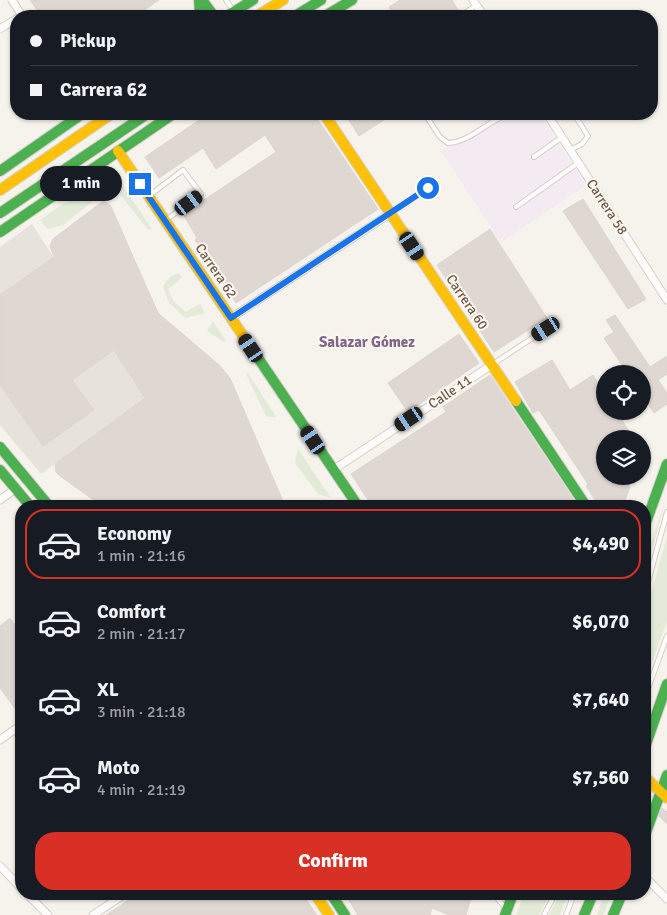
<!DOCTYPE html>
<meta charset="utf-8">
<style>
:root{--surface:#171b24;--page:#242831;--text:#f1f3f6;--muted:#9ea1a6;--line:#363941;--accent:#d93025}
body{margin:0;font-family:Signika,sans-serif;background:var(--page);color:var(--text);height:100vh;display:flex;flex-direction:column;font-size:19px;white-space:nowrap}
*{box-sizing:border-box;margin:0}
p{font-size:16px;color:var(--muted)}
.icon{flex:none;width:28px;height:28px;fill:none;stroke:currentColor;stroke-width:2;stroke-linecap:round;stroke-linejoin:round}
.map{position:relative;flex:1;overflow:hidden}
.drawer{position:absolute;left:15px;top:500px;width:636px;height:400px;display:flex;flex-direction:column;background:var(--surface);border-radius:20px;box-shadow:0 1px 4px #0004}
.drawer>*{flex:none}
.guide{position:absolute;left:10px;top:10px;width:648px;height:110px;border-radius:20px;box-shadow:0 1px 4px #0004;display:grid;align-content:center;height:110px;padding:0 20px;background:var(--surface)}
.controls{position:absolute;left:596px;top:365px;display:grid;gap:10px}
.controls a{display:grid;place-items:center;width:55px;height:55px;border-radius:50%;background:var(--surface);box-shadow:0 1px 4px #0004;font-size:25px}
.end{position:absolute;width:22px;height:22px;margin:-11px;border:6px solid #1a73e8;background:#fff;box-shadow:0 0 0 2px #fff}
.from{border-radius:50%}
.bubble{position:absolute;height:35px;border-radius:18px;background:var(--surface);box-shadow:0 1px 4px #0004;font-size:16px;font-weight:700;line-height:35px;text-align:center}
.car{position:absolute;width:15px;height:30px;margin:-15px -8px;border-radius:6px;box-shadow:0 0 4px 1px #0007;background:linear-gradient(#222 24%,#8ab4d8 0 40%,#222 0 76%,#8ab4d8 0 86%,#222 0)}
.guide b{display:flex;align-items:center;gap:18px;height:48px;font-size:19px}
.guide b+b{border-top:1px solid var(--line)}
.guide i{width:12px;height:12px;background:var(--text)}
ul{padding:9px 0 0;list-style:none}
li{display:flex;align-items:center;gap:15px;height:70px;margin:0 10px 8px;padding:0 10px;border:2px solid transparent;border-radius:20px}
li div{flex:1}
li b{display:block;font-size:19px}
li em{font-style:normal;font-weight:700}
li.current{border-color:var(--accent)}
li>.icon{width:45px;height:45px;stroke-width:1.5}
.primary-button{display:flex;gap:10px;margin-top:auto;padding:10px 20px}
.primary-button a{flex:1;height:58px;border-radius:20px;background:var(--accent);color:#fff;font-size:20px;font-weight:700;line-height:58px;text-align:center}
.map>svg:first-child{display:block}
.industrial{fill:#e8e2dd}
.education{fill:#f3eaf2}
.green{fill:#e3ebd8}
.building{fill:#dfd8d2;stroke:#ded5cf}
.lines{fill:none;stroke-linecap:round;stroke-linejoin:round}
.lane-casing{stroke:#d5cfca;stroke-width:6}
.street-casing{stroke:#d5cfca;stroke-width:9}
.fast-casing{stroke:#d5cfc8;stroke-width:12}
.slow-casing{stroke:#d5cfc8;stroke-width:12}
.lane{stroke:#fefdfc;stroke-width:4}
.street{stroke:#fefdfc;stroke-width:7}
.fast{stroke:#4caf50;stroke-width:10}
.slow{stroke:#ffc107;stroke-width:10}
.route{stroke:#1a73e8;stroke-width:6}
.labels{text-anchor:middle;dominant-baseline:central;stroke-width:4;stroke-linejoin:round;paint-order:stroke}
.street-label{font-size:14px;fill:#715a4f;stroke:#fdf7ee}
.neighbourhood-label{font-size:15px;font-weight:bold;fill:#7f668d;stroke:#fdf7ee}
</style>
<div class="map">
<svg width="667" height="915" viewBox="0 0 667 915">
<rect width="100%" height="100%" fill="#f6f2ec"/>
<path class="industrial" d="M32,224L145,398L41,474L0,425V247Z"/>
<path class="education" d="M496,114H539L586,185L501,242L441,151Z"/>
<path class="green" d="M105,174L107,190L63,225L48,229L40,220Z
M119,180L152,229L148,230L115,188L116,181Z
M179,273L182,278L168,289L174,302L186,312L200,304L205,313L186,318L169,303L163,286L170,277Z
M213,321L226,341L224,342L207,331Z
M248,373L277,418L266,416L246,374Z
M298,449L331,498L318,494L295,463Z
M664,506L645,576V558Z
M667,537V621L645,682V615Z
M524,894H550L539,915H516Z
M560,894H568L560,915H549Z
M604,894H612L603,915H597Z"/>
<path class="building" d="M30,0H159L136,16H41Z
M400,0H452L459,11L451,16H395L389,7Z
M208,114H314L378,209L236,303L195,240L197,238L183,214L276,152L265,135L216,169L203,148L159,178L145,157Z
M345,114H393L359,136Z
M583,199L646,299L628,309L563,211Z
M103,201L110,205L112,209L158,313L219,365L230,378L285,506H102L60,476L56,472L55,464L145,398L114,350L72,380L94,410L43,446L0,385V295L54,257L50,246L53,239Z
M490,229L547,318L494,352L437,265Z
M615,315L650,367L667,356V374L658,380L667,393V404L654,413L642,395V374H628L604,338L614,332L606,320Z
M459,334L479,363L408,412L388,383Z
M552,360L570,390L593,375L605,394V411H616L634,439H605V476H624L630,487L623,506H599L586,486L588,484L539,410L533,413L515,382Z
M490,375L578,506H372L351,474L446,412L443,407Z
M10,618L21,634V717L0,688V626Z
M662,808L667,812V824L659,816Z
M138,894H302L317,915H106Z
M345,894H472L466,915H449L432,908L430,915H358Z"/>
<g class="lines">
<g class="lane-casing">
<path id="lane" d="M226,0L233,10
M460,16L477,5
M425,114L440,137L448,143C471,142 488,120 510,114
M570,150L582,144L588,136L574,114
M534,157L562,137
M150,195L183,170L201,194L166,220
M516,207L578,163
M391,213L428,188
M493,364L546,329
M645,593L667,512
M645,697L667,636
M494,894L505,908
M544,915L555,894
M566,915L574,894"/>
</g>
<g class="street-casing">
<path id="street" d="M12,0L22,16
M473,0L484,16
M0,29L16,19
M547,114L667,300
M231,318L391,213
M333,470L493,364
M0,500L15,489
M0,740L21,725
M0,866L21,888
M645,877L667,899
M27,894L48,915
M93,915L125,894"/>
</g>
<g class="fast-casing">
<path id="fast" d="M199,0L200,16
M202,0L214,16
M227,16L253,0
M295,16L321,0
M325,16L352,0
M0,171L82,114
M0,213L147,114
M0,232L173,114
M250,346L358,506
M516,401L586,506
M0,447L49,506
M0,470L30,506
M645,525L667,464
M645,747L667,684
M645,835L667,775
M331,894L345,915
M505,915L513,894
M584,915L593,894
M613,915L622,894"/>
</g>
<g class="slow-casing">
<path id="slow" d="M257,16L283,0
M324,114L516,401
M118,151L250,346
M0,190L111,114
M645,777L667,798
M315,894L329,915"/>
</g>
<use href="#lane" class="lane"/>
<use href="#street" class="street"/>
<use href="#fast" class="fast"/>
<use href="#slow" class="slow"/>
</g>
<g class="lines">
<path class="route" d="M140,184L231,318L428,188"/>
</g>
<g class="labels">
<g class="street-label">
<text transform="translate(607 207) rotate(57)">Carrera 58</text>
<text transform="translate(216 271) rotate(56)">Carrera 62</text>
<text transform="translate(467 302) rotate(56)">Carrera 60</text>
<text transform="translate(450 392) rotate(-34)">Calle 11</text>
</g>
<g class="neighbourhood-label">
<text x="367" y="342">Salazar Gómez</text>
</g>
</g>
</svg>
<div class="controls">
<a><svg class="icon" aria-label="locate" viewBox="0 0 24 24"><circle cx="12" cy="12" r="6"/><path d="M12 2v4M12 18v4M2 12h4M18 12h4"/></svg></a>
<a><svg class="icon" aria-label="layers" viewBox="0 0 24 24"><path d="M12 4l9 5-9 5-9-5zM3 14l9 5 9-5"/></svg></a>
</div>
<i class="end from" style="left:428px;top:188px"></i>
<i class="end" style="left:140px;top:184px"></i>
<div class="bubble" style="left:40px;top:166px;width:82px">1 min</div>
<i class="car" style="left:189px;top:203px;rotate:54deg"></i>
<i class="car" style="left:412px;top:246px;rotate:146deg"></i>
<i class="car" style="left:546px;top:329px;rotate:237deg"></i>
<i class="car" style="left:251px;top:348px;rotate:326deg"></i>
<i class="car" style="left:409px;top:419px;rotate:236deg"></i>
<i class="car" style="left:313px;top:440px;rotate:326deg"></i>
<div class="guide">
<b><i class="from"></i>Pickup</b>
<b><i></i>Carrera 62</b>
</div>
<section class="drawer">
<ul>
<li class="current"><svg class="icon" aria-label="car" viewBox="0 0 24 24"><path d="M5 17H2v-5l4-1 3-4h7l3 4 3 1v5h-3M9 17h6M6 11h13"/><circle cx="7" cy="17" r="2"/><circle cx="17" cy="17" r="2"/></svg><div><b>Economy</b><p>1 min · 21:16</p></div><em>$4,490</em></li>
<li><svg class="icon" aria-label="car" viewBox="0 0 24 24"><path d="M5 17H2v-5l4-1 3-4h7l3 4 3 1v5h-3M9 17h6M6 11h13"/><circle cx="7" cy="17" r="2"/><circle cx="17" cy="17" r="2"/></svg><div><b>Comfort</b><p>2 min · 21:17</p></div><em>$6,070</em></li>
<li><svg class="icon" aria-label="car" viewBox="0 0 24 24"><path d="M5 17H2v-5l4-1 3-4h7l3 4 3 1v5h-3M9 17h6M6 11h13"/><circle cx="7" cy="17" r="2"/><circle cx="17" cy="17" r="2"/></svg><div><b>XL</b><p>3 min · 21:18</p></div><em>$7,640</em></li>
<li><svg class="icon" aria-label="car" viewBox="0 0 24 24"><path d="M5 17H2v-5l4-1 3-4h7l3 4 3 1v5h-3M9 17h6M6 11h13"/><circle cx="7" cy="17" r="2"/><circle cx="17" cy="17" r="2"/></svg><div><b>Moto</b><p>4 min · 21:19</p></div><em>$7,560</em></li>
</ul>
<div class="primary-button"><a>Confirm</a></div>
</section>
</div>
